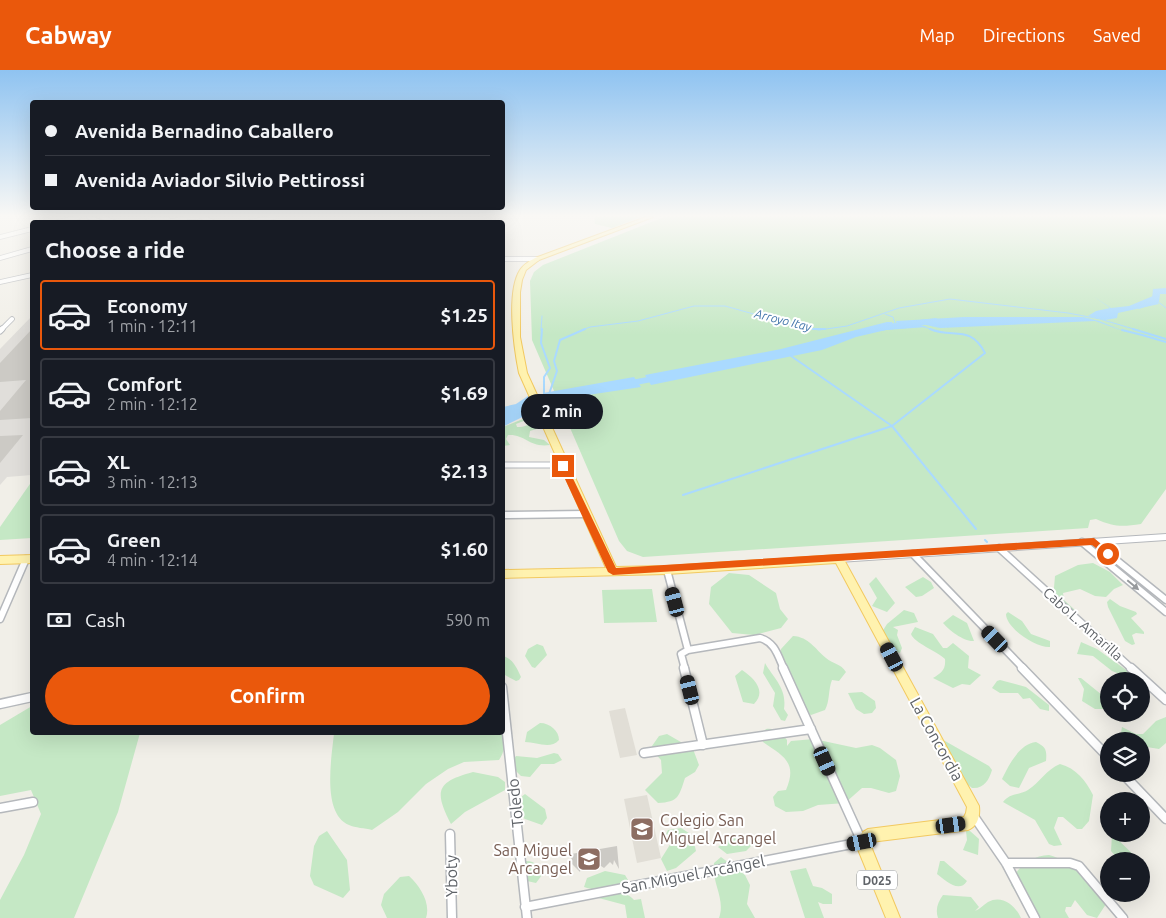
<!DOCTYPE html>
<meta charset="utf-8">
<style>
:root{--surface:#171b24;--page:#20242c;--text:#f1f3f6;--muted:#9ea1a6;--line:#363941;--accent:#ea580c}
body{margin:0;font-family:Ubuntu,sans-serif;background:var(--page);color:var(--text);height:100vh;display:flex;flex-direction:column;font-size:19px;white-space:nowrap}
*{box-sizing:border-box;margin:0}
p{font-size:16px;color:var(--muted)}
.icon{flex:none;width:28px;height:28px;fill:none;stroke:currentColor;stroke-width:2;stroke-linecap:round;stroke-linejoin:round}
.map{position:relative;flex:1;overflow:hidden}
.side{position:absolute;left:30px;top:150px;width:475px;height:515px;display:flex;flex-direction:column;background:var(--surface);border-radius:5px;box-shadow:0 5px 20px #0002}
.side>*{flex:none}
.banner{position:absolute;left:30px;top:30px;width:475px;height:110px;border-radius:5px;box-shadow:0 5px 20px #0002;display:grid;align-content:center;height:110px;padding:0 15px;background:var(--surface)}
.controls{position:absolute;left:1100px;top:602px;display:grid;gap:10px}
.controls a{display:grid;place-items:center;width:50px;height:50px;border-radius:50%;background:var(--surface);box-shadow:0 5px 20px #0002;font-size:25px}
.end{position:absolute;width:22px;height:22px;margin:-11px;border:6px solid #ea580c;background:#fff;box-shadow:0 0 0 2px #fff}
.from{border-radius:50%}
.bubble{position:absolute;height:35px;border-radius:18px;background:var(--surface);box-shadow:0 5px 20px #0002;font-size:16px;font-weight:700;line-height:35px;text-align:center}
.car{position:absolute;width:15px;height:30px;margin:-15px -8px;border-radius:6px;box-shadow:0 0 4px 1px #0007;background:linear-gradient(#222 24%,#8ab4d8 0 40%,#222 0 76%,#8ab4d8 0 86%,#222 0)}
.banner b{display:flex;align-items:center;gap:18px;height:48px;font-size:19px}
.banner b+b{border-top:1px solid var(--line)}
.banner i{width:12px;height:12px;background:var(--text)}
ul{padding:0;list-style:none}
li{display:flex;align-items:center;gap:15px;height:70px;margin:0 10px 8px;padding:0 5px;border:2px solid var(--line);border-radius:5px}
li div{flex:1}
li b{display:block;font-size:19px}
li em{font-style:normal;font-weight:700}
li.on{border-color:var(--accent)}
li>.icon{width:45px;height:45px;stroke-width:1.5}
h2{padding:0 15px;font-size:22px;line-height:60px}
.pay{display:flex;align-items:center;gap:12px;height:55px;padding:0 15px;font-size:19px}
.pay p{margin-inline-start:auto}
.button{display:flex;gap:10px;margin-top:auto;padding:10px 15px}
.button a{flex:1;height:58px;border-radius:30px;background:var(--accent);color:#fff;font-size:20px;font-weight:700;line-height:58px;text-align:center}
header{display:flex;align-items:center;gap:30px;box-sizing:border-box;height:70px;padding:0 25px;background:var(--accent);color:#fff}
header strong{font-size:24px}
nav{display:flex;gap:28px;margin-inline-start:auto;font-size:18px}
.map>svg:first-child{display:block}
.industrial{fill:#e0deda}
.education{fill:#e1ded6}
.green{fill:#c5e8c5}
.water{fill:#aadaff}
.lines{fill:none;stroke-linecap:round;stroke-linejoin:round}
.stream-far1{stroke:#aadaff;stroke-width:1}
.stream{stroke:#aadaff;stroke-width:2}
.river{fill:#aadaff;fill-rule:evenodd}
.building{fill:#cccac5}
.minor-far3-casing{stroke:#b5b8bc;stroke-width:5.5}
.minor-far2-casing{stroke:#b5b8bc;stroke-width:7}
.minor-far1-casing{stroke:#b5b8bc;stroke-width:9}
.minor-casing{stroke:#b5b8bc;stroke-width:11}
.tertiary-casing{stroke:#b5b8bc;stroke-width:2}
.primary-casing{stroke:#f2c960;stroke-width:2}
.minor-far3{stroke:#fff;stroke-width:4}
.minor-far2{stroke:#fff;stroke-width:5}
.minor-far1{stroke:#fff;stroke-width:6}
.minor{stroke:#fff;stroke-width:8}
.tertiary{fill:#fff;fill-rule:evenodd}
.primary{fill:#fff2af;fill-rule:evenodd}
.oneway{fill:#979a9d}
.route{fill:#ea580c}
.labels{text-anchor:middle;dominant-baseline:central;stroke-width:4;stroke-linejoin:round;paint-order:stroke}
.far-water-label{font-size:12px;font-style:italic;fill:#4174aa;stroke:#fff}
.shield{fill:#fff;stroke:#8f9295;stroke-width:1}
.shield-label{font-size:12px;font-weight:bold;fill:#5f6368}
.street-label{font-size:14px;fill:#5f6368;stroke:#fff}
.near-street-label{font-size:16px;fill:#5f6368;stroke:#fff}
.near-education-label{font-size:16px;fill:#785e54;stroke:#fff;text-anchor:start}
</style>
<header>
<strong>Cabway</strong>
<nav><a>Map</a><a>Directions</a><a>Saved</a></nav>
</header>
<div class="map">
<svg width="1166" height="848" viewBox="0 0 1166 848">
<rect width="100%" height="100%" fill="#f1efe8"/>
<path class="industrial" d="M32,246V405L7,407L0,415V279Z"/>
<path class="education" d="M625,638L637,685L620,688L609,641Z
M647,725L661,788L637,793L624,729Z"/>
<path class="green" d="M594,147H641L612,158L595,154Z
M664,147H1166V419L1141,454C1122,457 1114,457 1096,449L1090,450L1088,458L643,487L627,481L619,471L532,270L530,211L534,202L543,195Z
M533,345L534,347L516,354L517,357C528,357 533,350 543,357L530,361L529,367L544,370L550,375C529,378 526,364 508,365L506,369L510,375L503,376V357Z
M32,411V468L0,470V457Z
M1093,493L1110,502L1123,515L1114,519L1106,527L1095,526L1080,519L1063,523L1064,530L1075,540L1073,544L1053,529L1055,506L1078,495Z
M729,503L749,505L776,523L780,539L788,549L781,558L754,565L732,563L709,534L711,517Z
M876,507L895,533L887,542L872,536L877,528L869,514Z
M923,507L931,512L934,518L922,526L916,527L905,517Z
M652,519L657,552L604,553L602,520Z
M1110,529L1120,536L1136,542L1137,544L1131,548L1144,562V564L1136,563L1132,565L1135,574L1132,575L1125,571L1108,537L1107,532Z
M904,540L914,543L918,552L893,557L898,560L897,565L902,578L900,583L893,581L882,562L887,554Z
M1008,542L1022,551L1031,564L1050,571V577C1036,578 1006,558 1006,544Z
M953,545L967,553L974,571C964,572 949,560 943,553Z
M915,557L933,564L943,578H947L953,573L969,586L968,598L981,605L970,615L962,614L953,618L933,608C941,603 946,600 945,589C937,581 914,573 911,564Z
M793,566C809,567 815,579 826,588C833,594 840,593 846,602L839,611L832,610C828,620 830,631 825,640L811,645L795,635L779,591L781,579Z
M1081,572L1097,579L1129,602L1128,605L1125,606L1112,601L1093,586L1077,584Z
M537,574L543,576L547,585L535,598L532,597L525,586L528,579Z
M503,586C512,588 517,598 521,607L519,610L516,611L503,604Z
M765,593C774,609 787,618 784,639L788,645L785,651L781,650L773,636L775,623L763,603Z
M742,600C754,608 767,621 754,634L743,632L735,606Z
M1078,608H1081L1102,625L1104,639H1095L1082,631L1084,619Z
M1000,610L1026,617L1049,635V641L1040,639L1030,628L1023,629L1018,623H1000L992,618L997,611Z
M862,622L875,631L876,638L872,643L864,644L856,639L848,623Z
M503,635C505,653 510,674 499,690L464,692L448,699L426,714L398,742L372,760C365,758 355,758 349,755C321,743 332,686 334,663L502,662Z
M32,636V662L140,663L118,742L74,848H0V830L24,785L41,744L31,720L0,726V655Z
M1166,647V673L1159,679L1141,676V671H1130L1121,663L1122,657L1136,664H1143L1156,651Z
M540,653C550,653 559,661 559,670C550,680 537,672 525,672L527,662Z
M766,659C777,658 781,663 787,670V676L791,671L814,669L856,678L872,675L880,678L896,690L900,706L896,721L889,723L871,718H862L845,733L818,735L803,741L786,742L775,736L773,727L778,721L786,720C798,692 783,686 763,672L761,664Z
M667,664L693,679L699,695L695,702L685,708C679,726 679,732 658,733L645,720L662,703L661,690L652,680V676L659,666Z
M933,667L945,671L989,696L992,700C989,710 984,719 972,718C962,709 926,681 933,667Z
M1036,672C1046,677 1047,680 1046,691L1029,698L1019,718L1010,716L1002,709C1009,695 1019,674 1036,672Z
M554,683L558,684L562,690L554,694H541L530,707L521,706L512,697L513,690L516,686L537,688Z
M1060,694C1076,698 1086,711 1093,725L1089,751L1082,759H1077L1063,747H1058L1054,758L1062,775L1054,776L1049,774L1035,750L1003,732C1009,723 1020,725 1028,720C1039,713 1047,699 1060,694Z
M473,702L498,707L505,712V720L465,742L451,754C434,721 436,712 473,702Z
M525,724L545,739L547,748L542,755L525,749L518,744L517,730Z
M681,758L692,765L696,781L676,798L667,801L661,789L671,773L666,764L668,760Z
M327,761L347,790L350,820L343,828L314,815L310,806L314,776L319,766Z
M966,761H970L979,769L978,785L963,780L967,770Z
M1112,764L1140,791H1120L1111,781Z
M732,766L750,770L752,775L746,781L727,784L718,777Z
M1049,785C1072,791 1094,814 1106,834L1097,848L1087,845L1075,830L1071,837H1066L1065,841L1069,848H1035L1011,815C1015,797 1031,786 1049,785Z
M721,787L745,805L750,815L747,834L755,848H719C726,829 711,812 714,793Z
M526,791C536,791 539,797 542,805L536,813L527,811L523,795Z
M940,791H944L967,811C959,824 945,810 937,804Z
M806,798L813,816L822,818L832,824V834H823L818,832L824,848H805L790,801Z
M605,801L625,805L628,810C616,820 599,822 584,817L587,808Z
M409,806C420,816 431,833 426,848H387L381,835L384,824L400,807Z
M608,823C617,823 628,822 634,830L641,829L645,848H627L625,835L591,826Z
M943,825L971,827L979,837L975,841C980,839 983,835 988,832C1002,824 1016,836 1021,848H938C935,839 938,832 943,825Z"/>
<path class="water" d="M1093,226L1111,238L1129,236L1153,226L1159,234L1118,243L1117,248L1105,250L1088,246L1096,241L1110,238Z
M964,247H1083L1099,251L1126,262L1095,251L941,258C926,256 917,249 902,257L897,255L896,251Z
M887,252H892L894,256C906,260 915,252 927,257L886,260L856,267L822,280L651,315L645,305L781,279Z
M634,307L641,317L548,331L543,323Z
M528,326L533,340L503,356V337L516,334Z"/>
<g class="lines">
<path class="stream-far1" d="M1156,230L1166,238
M885,244L893,247L896,256L903,258L919,255L933,260
M541,260L542,246
M582,260L590,257L638,251L694,236H725L800,257L819,260L847,256L899,238L950,229L1068,243L1100,249L1137,260"/>
<path class="stream" d="M542,259L541,273L550,298L544,307V328
M813,259H825
M930,259C953,269 970,254 985,283L892,356L976,459
M1133,259L1166,269
M1122,260L1142,265
M1142,265L1166,272
M791,286L892,356
M549,324L557,301L554,291L560,270L585,259
M683,425L892,356
M985,470L987,472"/>
<path class="river" d="M1166,218V224H1160L1159,232L1139,239L1135,236L1152,229L1153,219Z
M936,248L941,251L939,253L879,261L874,258L879,255Z
M663,304L668,307L667,309L621,318L616,315L621,312Z
M562,321L566,322V326L551,329L536,336L533,342L502,357V349L524,338L527,332L544,324Z"/>
</g>
<path class="building" d="M32,259V348L0,350V341L26,310L0,312V293Z
M23,365L0,393V366Z
M617,776L619,799L614,790L613,795L610,792L604,798L601,796L591,799L587,795L585,800L581,797L580,802L572,794L571,784Z"/>
<g class="lines">
<g class="minor-far3-casing">
<path id="minor-far3" d="M89,147L100,152
M102,147L114,152
M185,147H198
M202,147L213,152
M58,152L79,147
M146,152L157,148L168,149L167,152
M168,152L186,148
M250,152L274,147
M0,167L32,159
M0,188L32,179
M502,189H537
M0,212L32,205
M1,260L12,249"/>
</g>
<g class="minor-far2-casing">
<path id="minor-far2" d="M0,261L2,259
M502,395H563"/>
</g>
<g class="minor-far1-casing">
<path id="minor-far1" d="M502,445L586,444
M1082,472L1166,542
M1094,472L1166,530
M999,478L1132,599
M913,484L1024,599
M667,500L688,580
M0,549L26,489
M685,599L681,584L688,580L760,568C775,572 778,586 784,599"/>
</g>
<g class="minor-casing">
<path id="minor" d="M684,598L703,675
M1022,598L1109,688
M1131,598L1166,630
M502,617L527,848
M0,634L32,627
M644,683L811,659
M1123,704L1166,749
M0,738L33,732
M973,745L1006,793L1035,848
M450,764L452,848
M1006,793H1070L1079,796L1123,848
M525,837L862,772L783,598"/>
</g>
<g class="tertiary-casing">
<path id="tertiary" d="M1166,464V470L839,492L836,491L835,489L836,487L839,486Z"/>
</g>
<g class="primary-casing">
<path id="primary" d="M646,147H653L539,190L526,200L522,210L520,222V267L527,303L616,497L667,496L839,485L842,486L979,736C980,746 978,756 968,760L871,772L870,774L900,848H886L855,772C858,766 862,762 868,759L964,747L966,743L967,737L836,493L667,504L502,508V500L606,498L519,303C514,278 506,222 520,200C524,194 530,191 535,188Z
M32,485V493L0,494V486Z"/>
</g>
<use href="#minor-far3" class="minor-far3"/>
<use href="#minor-far2" class="minor-far2"/>
<use href="#minor-far1" class="minor-far1"/>
<use href="#minor" class="minor"/>
<use href="#tertiary" class="tertiary"/>
<use href="#primary" class="primary"/>
</g>
<defs><path id="oneway-solid" d="M-6-.8H1V-3.2L6.5 0L1 3.2V.8H-6Z" transform="scale(1.25)"/></defs>
<use class="oneway" href="#oneway-solid" transform="translate(1133 515) rotate(40)"/>
<linearGradient id="sky" x2="0" y2="1"><stop stop-color="#8fc3f1"/><stop offset="0.55" stop-color="#f9f8f5"/><stop offset="1" stop-color="#f9f8f5" stop-opacity="0"/></linearGradient>
<rect width="1166" height="265" fill="url(#sky)"/>
<path class="route" d="M560,394L567,396L616,498L1094,468L1113,484L1108,487L1092,475L613,505L608,502L559,396Z"/>
<defs>
<g id="school-square" transform="scale(1.25)"><rect x="-9" y="-9" width="18" height="18" rx="4" fill="#8d6e63" stroke="#fff"/><path d="M0-5L7-2L0 1L-7-2ZM-4 1L0 2.5L4 1V4Q0 6-4 4Z" fill="#fff"/></g>
</defs>
<g fill-rule="evenodd">
<use href="#school-square" x="642" y="759"/>
<use href="#school-square" x="589" y="789"/>
</g>
<g class="labels">
<g class="far-water-label">
<text transform="translate(783 250) rotate(14)">Arroyo Itay</text>
</g>
<rect class="shield" x="857" y="800.5" width="40" height="19" rx="4"/>
<g class="shield-label">
<text x="877" y="810">D025</text>
</g>
<g class="street-label">
<text transform="translate(1083 554) rotate(42)">Cabo L. Amarilla</text>
</g>
<g class="near-street-label">
<text transform="translate(937 669) rotate(61)">La Concordia</text>
<text transform="translate(515 733) rotate(-96)">Toledo</text>
<text transform="translate(693 804) rotate(-11)">San Miguel Arcángel</text>
<text transform="translate(451 806) rotate(-91)">Yboty</text>
</g>
<g class="near-education-label">
<text x="660" y="750">Colegio San<tspan x="660" dy="18">Miguel Arcangel</tspan></text>
<text x="572" y="780" text-anchor="end">San Miguel<tspan x="572" dy="18">Arcangel</tspan></text>
</g>
</g>
</svg>
<div class="controls">
<a><svg class="icon" aria-label="locate" viewBox="0 0 24 24"><circle cx="12" cy="12" r="6"/><path d="M12 2v4M12 18v4M2 12h4M18 12h4"/></svg></a>
<a><svg class="icon" aria-label="layers" viewBox="0 0 24 24"><path d="M12 4l9 5-9 5-9-5zM3 14l9 5 9-5"/></svg></a>
<a>+</a>
<a>−</a>
</div>
<i class="end from" style="left:1108px;top:484px"></i>
<i class="end" style="left:563px;top:396px"></i>
<div class="bubble" style="left:521px;top:324px;width:82px">2 min</div>
<i class="car" style="left:675px;top:532px;rotate:345deg"></i>
<i class="car" style="left:995px;top:569px;rotate:316deg"></i>
<i class="car" style="left:892px;top:587px;rotate:332deg"></i>
<i class="car" style="left:690px;top:620px;rotate:346deg"></i>
<i class="car" style="left:825px;top:691px;rotate:156deg"></i>
<i class="car" style="left:951px;top:755px;rotate:82deg"></i>
<i class="car" style="left:862px;top:772px;rotate:259deg"></i>
<div class="banner">
<b><i class="from"></i>Avenida Bernadino Caballero</b>
<b><i></i>Avenida Aviador Silvio Pettirossi</b>
</div>
<section class="side">
<h2>Choose a ride</h2>
<ul>
<li class="on"><svg class="icon" aria-label="car" viewBox="0 0 24 24"><path d="M5 17H2v-5l4-1 3-4h7l3 4 3 1v5h-3M9 17h6M6 11h13"/><circle cx="7" cy="17" r="2"/><circle cx="17" cy="17" r="2"/></svg><div><b>Economy</b><p>1 min · 12:11</p></div><em>$1.25</em></li>
<li><svg class="icon" aria-label="car" viewBox="0 0 24 24"><path d="M5 17H2v-5l4-1 3-4h7l3 4 3 1v5h-3M9 17h6M6 11h13"/><circle cx="7" cy="17" r="2"/><circle cx="17" cy="17" r="2"/></svg><div><b>Comfort</b><p>2 min · 12:12</p></div><em>$1.69</em></li>
<li><svg class="icon" aria-label="car" viewBox="0 0 24 24"><path d="M5 17H2v-5l4-1 3-4h7l3 4 3 1v5h-3M9 17h6M6 11h13"/><circle cx="7" cy="17" r="2"/><circle cx="17" cy="17" r="2"/></svg><div><b>XL</b><p>3 min · 12:13</p></div><em>$2.13</em></li>
<li><svg class="icon" aria-label="car" viewBox="0 0 24 24"><path d="M5 17H2v-5l4-1 3-4h7l3 4 3 1v5h-3M9 17h6M6 11h13"/><circle cx="7" cy="17" r="2"/><circle cx="17" cy="17" r="2"/></svg><div><b>Green</b><p>4 min · 12:14</p></div><em>$1.60</em></li>
</ul>
<div class="pay"><svg class="icon" aria-label="cash" viewBox="0 0 24 24"><path d="M3 7h18v10H3z"/><circle cx="12" cy="12" r="2"/></svg>Cash<p>590 m</p></div>
<div class="button"><a>Confirm</a></div>
</section>
</div>
